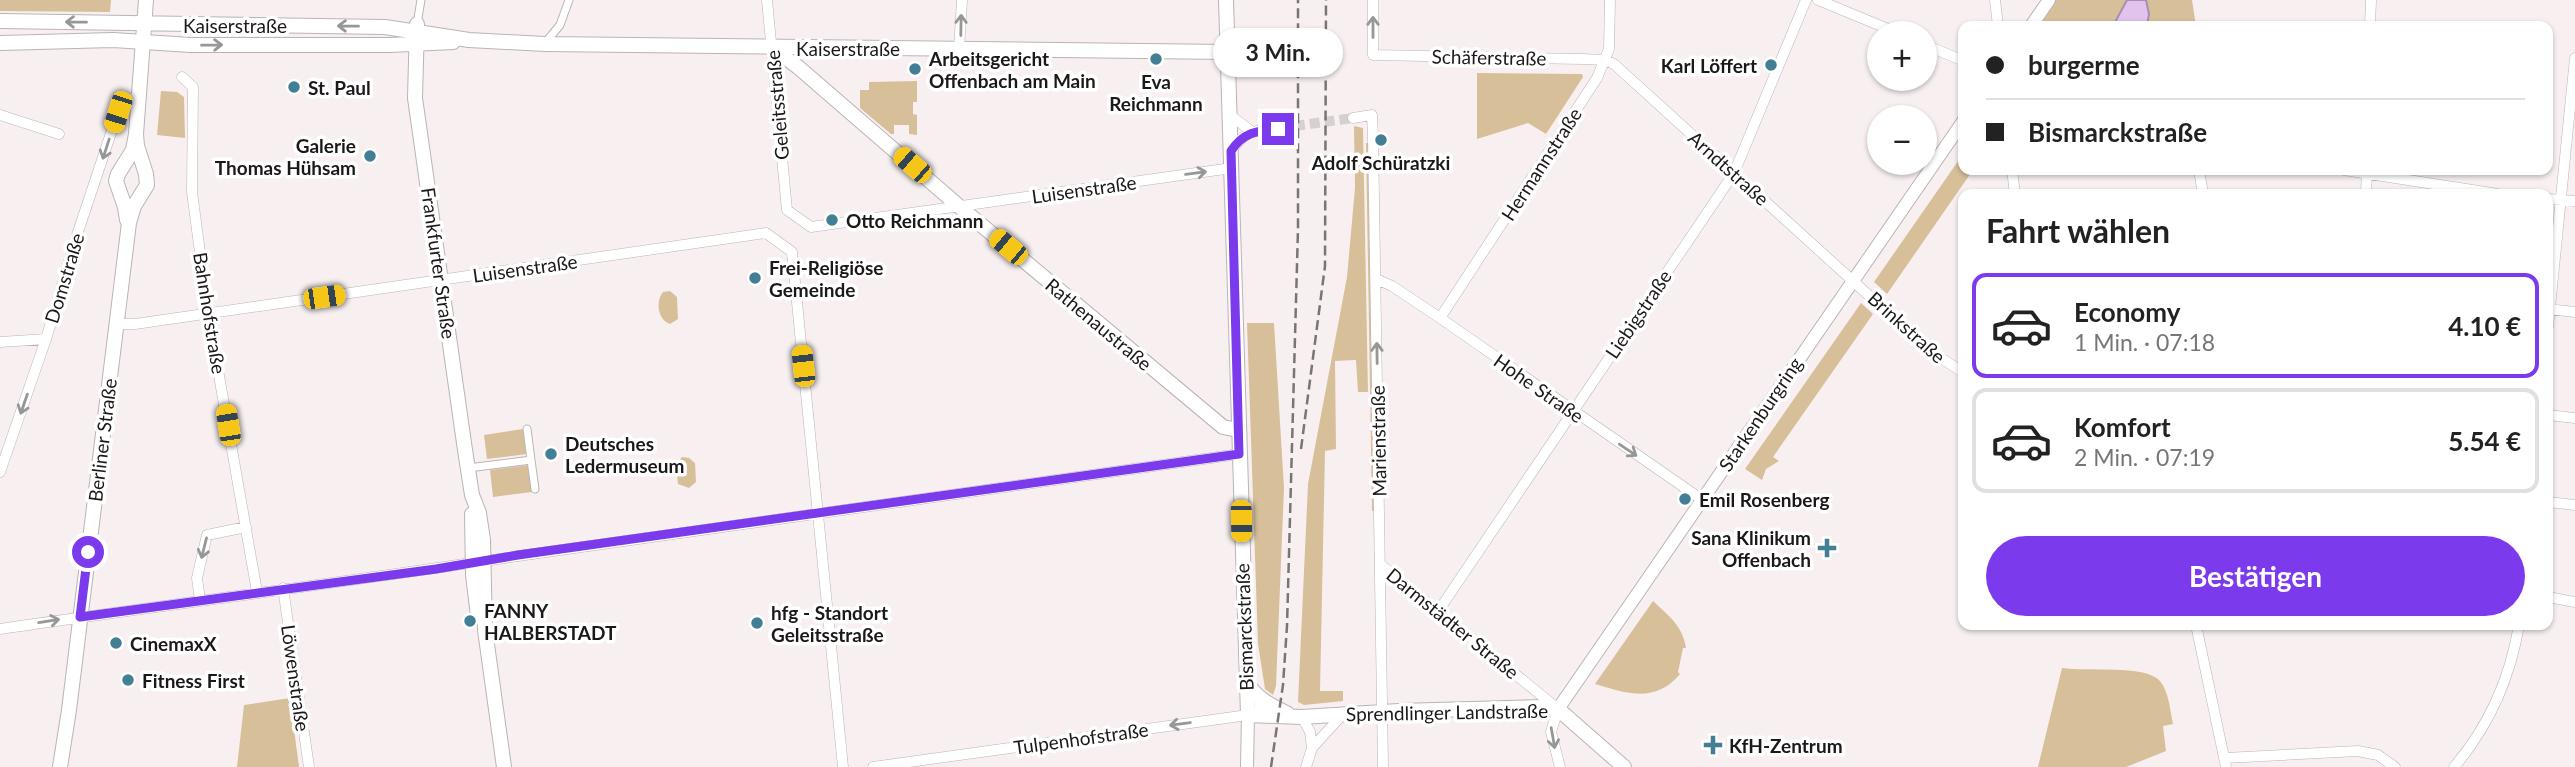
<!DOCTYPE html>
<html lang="de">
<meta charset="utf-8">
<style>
:root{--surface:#fff;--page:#f2f2f2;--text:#222;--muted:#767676;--line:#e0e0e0;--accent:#7c3aed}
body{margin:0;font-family:Lato,sans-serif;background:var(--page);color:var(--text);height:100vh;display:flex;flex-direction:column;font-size:26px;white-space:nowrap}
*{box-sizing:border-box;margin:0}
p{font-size:23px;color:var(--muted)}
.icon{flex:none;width:38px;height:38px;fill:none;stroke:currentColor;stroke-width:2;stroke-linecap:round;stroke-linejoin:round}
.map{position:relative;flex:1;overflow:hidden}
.side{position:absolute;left:1958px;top:189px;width:595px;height:441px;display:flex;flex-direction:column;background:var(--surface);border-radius:14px;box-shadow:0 2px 5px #0004}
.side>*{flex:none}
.top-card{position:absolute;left:1958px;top:21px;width:595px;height:154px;border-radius:14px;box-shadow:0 2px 5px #0004;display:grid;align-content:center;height:154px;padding:0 28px;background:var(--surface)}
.controls{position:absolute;left:1867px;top:21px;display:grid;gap:14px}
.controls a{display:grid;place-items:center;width:70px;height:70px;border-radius:50%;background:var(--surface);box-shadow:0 2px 5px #0004;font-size:35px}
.end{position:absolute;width:32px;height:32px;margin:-16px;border:9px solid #7c3aed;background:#fff;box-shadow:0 0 0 4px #fff}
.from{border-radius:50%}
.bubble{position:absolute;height:49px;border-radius:24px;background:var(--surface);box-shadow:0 2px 5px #0004;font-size:23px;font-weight:700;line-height:49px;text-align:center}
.car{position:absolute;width:21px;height:42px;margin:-21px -10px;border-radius:9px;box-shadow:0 0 5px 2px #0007;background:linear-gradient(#f5c518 24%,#345 0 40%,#f5c518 0 76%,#345 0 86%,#f5c518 0)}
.top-card b{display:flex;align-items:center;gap:24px;height:66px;font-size:26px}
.top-card b+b{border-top:2px solid var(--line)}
.top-card i{width:18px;height:18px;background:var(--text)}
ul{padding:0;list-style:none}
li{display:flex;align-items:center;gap:21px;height:105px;margin:0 14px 10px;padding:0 14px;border:4px solid var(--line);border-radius:14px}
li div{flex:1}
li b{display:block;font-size:26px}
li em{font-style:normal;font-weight:700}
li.active{border-color:var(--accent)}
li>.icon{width:63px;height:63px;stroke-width:1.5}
h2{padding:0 28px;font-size:32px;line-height:84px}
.cta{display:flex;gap:14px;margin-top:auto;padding:14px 28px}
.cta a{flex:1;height:80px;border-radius:42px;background:var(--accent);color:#fff;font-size:28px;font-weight:700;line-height:80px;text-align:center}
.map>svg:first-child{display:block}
.green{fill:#d7bf9a}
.water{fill:#e1c3ed;stroke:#a690ad;stroke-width:2}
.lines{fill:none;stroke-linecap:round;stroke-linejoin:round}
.minor-tunnel{stroke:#d7d0d0;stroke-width:10;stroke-dasharray:10 5;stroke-linecap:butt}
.pedestrian-casing{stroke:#bbb4b4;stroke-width:9}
.minor-casing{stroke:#bbb4b4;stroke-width:11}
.tertiary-casing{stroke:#bbb4b4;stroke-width:14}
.secondary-casing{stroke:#bbb4b4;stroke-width:16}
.pedestrian{stroke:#fff;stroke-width:7}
.minor{stroke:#fff;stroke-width:10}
.tertiary{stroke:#fff;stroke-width:12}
.secondary{stroke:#fff;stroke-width:14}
.rail{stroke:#7a7575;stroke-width:2.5;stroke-dasharray:10 5;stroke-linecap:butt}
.oneway{stroke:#989797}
.route{stroke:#7c3aed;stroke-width:9}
.poi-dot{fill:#427f95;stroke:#fff;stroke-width:2.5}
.labels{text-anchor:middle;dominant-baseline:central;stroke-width:7;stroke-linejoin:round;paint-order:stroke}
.street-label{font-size:19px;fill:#1b1818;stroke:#fff}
.poi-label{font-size:19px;font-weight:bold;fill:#1b1818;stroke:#fff;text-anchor:start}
</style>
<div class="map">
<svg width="2575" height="767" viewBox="0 0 2575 767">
<rect width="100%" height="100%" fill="#f8f0f0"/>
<path class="green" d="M0,0H111L110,12L0,11Z
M2055,0H2192L2196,26H2037Z
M1477,73L1582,74L1583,77L1546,134L1528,123L1477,139Z
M917,81V102H913V114L917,115V135L909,134V125H894V134H891L860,108V90H869V82Z
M161,91L177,92L184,97L185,138L157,135Z
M1354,126L1363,128L1368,392H1358L1356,360L1335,361L1336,449L1325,451L1320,691H1343V701L1304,705L1298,702L1308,484L1347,277L1355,188Z
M1366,143H1369L1374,511H1372Z
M1963,154L1964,170H1973L1887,294L1874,282Z
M670,291L677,297L678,319L670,324C658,320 655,302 663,292Z
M1861,303L1873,314L1773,457L1779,461L1766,469L1762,480L1745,469Z
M1247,323H1274L1284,488L1276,686L1273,695L1265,689L1258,644Z
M523,429L527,454L487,459L484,435Z
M682,457L689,458L695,463L696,482L689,488L678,484L676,464Z
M529,465L532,492L493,497L490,470Z
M1653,601C1668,615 1683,626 1686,648H1683L1678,672L1680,674C1656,703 1628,694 1595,684Z
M2062,668C2085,672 2145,664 2160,681C2169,692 2170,710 2173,724L2163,726L2166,751L2126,767H2038Z
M290,698L299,767H237L244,705Z"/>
<path class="water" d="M2127,0H2146L2149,14L2147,26H2113Z"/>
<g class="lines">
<path class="minor-tunnel" d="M1280,128L1353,118"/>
<g class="pedestrian-casing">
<path id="pedestrian" d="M417,24L421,0
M545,43L560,25L569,0
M527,429L531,460
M468,468L531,460L535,489
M1258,702L1267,707V708L1258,707Z"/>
</g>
<g class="minor-casing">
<path id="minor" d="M767,0L787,210L811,227L1232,168
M1373,0V55L1583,59L1605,60L1614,64L1930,351L1964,373
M1818,0L1898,33
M1995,0L1998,26
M2370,26L2371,0
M1925,45L1964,61
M959,49L962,0
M182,77L193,87L192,192L208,313L257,592
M0,115L59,134
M1230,115L1251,131
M1353,118L1372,115L1373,137L1383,767
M1232,150C1246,129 1256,131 1280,128
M2012,170L2015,194
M2199,170L2203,194
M2344,170L2498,194
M2366,194L2367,170
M2548,199L2575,201
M1376,279L1392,286L1440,318L1701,499
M2548,309L2575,312
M1440,318L1597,78L1609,49L1610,0
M117,324H135L766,233L792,252L843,767
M2548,327L2575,58
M0,342L46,339
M2548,415L2575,418
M0,472L46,339L74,244L118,112L123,104L140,94
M2548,502L2575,505
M1380,564L1558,709L1551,732L1560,767
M283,588L309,767
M2548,597L2575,602
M200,600L197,578L207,535L246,527
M1439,610L1734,173L1806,0
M2196,625L2226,767
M0,629C173,604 346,582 518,556L1239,454
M1302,717L1310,732L1312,748
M2225,758L2358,751L2378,755L2395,767
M873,767L1248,715
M1306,767L1312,748L1343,714
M2454,767C2490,725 2510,679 2519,625"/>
</g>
<g class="tertiary-casing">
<path id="tertiary" d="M2031,26L2049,0
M1558,709L1964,120
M1247,767L1248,715"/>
</g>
<g class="secondary-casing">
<path id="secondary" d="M1226,0L1248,715L1302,717L1399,711L1544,707L1558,709L1624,767
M0,21L385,27L469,40L545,44L1228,52
M417,24L415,98L465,450L472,495L479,513L483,540L485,630L504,767
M0,43L113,40L191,45H390L453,42
M771,47L798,67L961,208L1223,427L1238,430
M127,220L125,207L116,181L118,174L133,150L136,134L146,0
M472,514L473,575L478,616
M1247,683C1257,699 1272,706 1288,714
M60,767L69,710L129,223L134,206L147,185L146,174L137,146L136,134"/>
</g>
<use href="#pedestrian" class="pedestrian"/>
<use href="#minor" class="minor"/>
<use href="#tertiary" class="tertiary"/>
<use href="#secondary" class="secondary"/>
<path class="rail" d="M1301,449L1325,266L1326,0
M1271,767L1283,685L1287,626L1298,229V0"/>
</g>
<defs><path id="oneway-shaft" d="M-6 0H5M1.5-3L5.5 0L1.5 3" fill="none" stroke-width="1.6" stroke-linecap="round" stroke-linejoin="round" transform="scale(1.75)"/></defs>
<g class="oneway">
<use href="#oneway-shaft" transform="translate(76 22) rotate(-179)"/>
<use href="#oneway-shaft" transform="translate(961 25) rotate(-89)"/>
<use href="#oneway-shaft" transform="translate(348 26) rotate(-179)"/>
<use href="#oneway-shaft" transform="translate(1373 27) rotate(-90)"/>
<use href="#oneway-shaft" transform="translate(212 45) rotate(-1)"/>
<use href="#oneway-shaft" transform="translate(106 149) rotate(108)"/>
<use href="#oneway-shaft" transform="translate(1196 173) rotate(-8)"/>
<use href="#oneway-shaft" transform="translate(1377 353) rotate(-91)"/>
<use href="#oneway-shaft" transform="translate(24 404) rotate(109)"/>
<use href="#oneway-shaft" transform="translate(1628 450) rotate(34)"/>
<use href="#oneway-shaft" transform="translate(204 548) rotate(104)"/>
<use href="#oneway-shaft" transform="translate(49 621) rotate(-9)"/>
<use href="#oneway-shaft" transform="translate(1180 724) rotate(172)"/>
<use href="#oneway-shaft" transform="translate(1553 738) rotate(80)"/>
</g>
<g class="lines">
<path class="route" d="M88,552L80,617L436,569L518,555L1239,454L1231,151C1244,132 1256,131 1278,129"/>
</g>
<g class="poi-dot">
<circle cx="1156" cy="59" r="7"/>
<circle cx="1771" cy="65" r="7"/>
<circle cx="915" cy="69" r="7"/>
<circle cx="294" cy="87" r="7"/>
<circle cx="1381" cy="140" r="7"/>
<circle cx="370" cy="156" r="7"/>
<circle cx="832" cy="220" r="7"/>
<circle cx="755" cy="278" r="7"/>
<circle cx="551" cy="454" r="7"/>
<circle cx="1685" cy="499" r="7"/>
<path d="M1823.5 537.5h7v7h7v7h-7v7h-7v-7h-7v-7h7z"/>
<circle cx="470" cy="621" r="7"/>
<circle cx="757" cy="623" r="7"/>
<circle cx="116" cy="643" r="7"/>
<circle cx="128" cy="680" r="7"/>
<path d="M1709.5 734.5h7v7h7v7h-7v7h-7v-7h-7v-7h7z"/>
</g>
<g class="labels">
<g class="street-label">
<text x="235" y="25">Kaiserstraße</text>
<text x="848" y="48">Kaiserstraße</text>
<text transform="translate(1489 57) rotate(1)">Schäferstraße</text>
<text transform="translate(777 105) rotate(-95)">Geleitsstraße</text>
<text transform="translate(1541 164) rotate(-57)">Hermannstraße</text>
<text transform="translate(1729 168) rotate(42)">Arndtstraße</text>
<text transform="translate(1084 189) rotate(-8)">Luisenstraße</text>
<text transform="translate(439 263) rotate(82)">Frankfurter Straße</text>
<text transform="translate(525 268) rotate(-8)">Luisenstraße</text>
<text transform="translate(64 278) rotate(-73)">Domstraße</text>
<text transform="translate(210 313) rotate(81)">Bahnhofstraße</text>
<text transform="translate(1638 314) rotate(-56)">Liebigstraße</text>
<text transform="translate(1099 324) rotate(40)">Rathenaustraße</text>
<text transform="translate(1907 327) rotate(42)">Brinkstraße</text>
<text transform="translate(1539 388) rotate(35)">Hohe Straße</text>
<text transform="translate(1760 414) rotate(-56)">Starkenburgring</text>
<text transform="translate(102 440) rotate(-83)">Berliner Straße</text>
<text transform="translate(1378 441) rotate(-91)">Marienstraße</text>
<text transform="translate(1453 623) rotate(39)">Darmstädter Straße</text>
<text transform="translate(1244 627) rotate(-92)">Bismarckstraße</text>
<text transform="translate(296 678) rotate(82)">Löwenstraße</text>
<text transform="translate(1447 712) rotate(-1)">Sprendlinger Landstraße</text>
<text transform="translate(1081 738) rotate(-8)">Tulpenhofstraße</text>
</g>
<g class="poi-label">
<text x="929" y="58">Arbeitsgericht<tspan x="929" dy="22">Offenbach am Main</tspan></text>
<text x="1757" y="65" text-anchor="end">Karl Löffert</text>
<text x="1156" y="81" text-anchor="middle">Eva<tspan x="1156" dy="22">Reichmann</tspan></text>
<text x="308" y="87">St. Paul</text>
<text x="356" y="145" text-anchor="end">Galerie<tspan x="356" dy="22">Thomas Hühsam</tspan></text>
<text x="1381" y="162" text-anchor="middle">Adolf Schüratzki</text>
<text x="846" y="220">Otto Reichmann</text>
<text x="769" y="267">Frei-Religiöse<tspan x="769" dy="22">Gemeinde</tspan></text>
<text x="565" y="443">Deutsches<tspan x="565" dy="22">Ledermuseum</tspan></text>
<text x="1699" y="499">Emil Rosenberg</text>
<text x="1811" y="537" text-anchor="end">Sana Klinikum<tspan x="1811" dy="22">Offenbach</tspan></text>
<text x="484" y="610">FANNY<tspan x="484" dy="22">HALBERSTADT</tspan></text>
<text x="771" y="612">hfg - Standort<tspan x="771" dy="22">Geleitsstraße</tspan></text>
<text x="130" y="643">CinemaxX</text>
<text x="142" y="680">Fitness First</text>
<text x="1729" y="745">KfH-Zentrum</text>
</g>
</g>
</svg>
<div class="controls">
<a>+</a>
<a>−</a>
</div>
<i class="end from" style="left:88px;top:552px"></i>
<i class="end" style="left:1278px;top:129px"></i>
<div class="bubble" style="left:1213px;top:28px;width:130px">3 Min.</div>
<i class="car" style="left:118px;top:112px;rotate:198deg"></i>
<i class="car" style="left:912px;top:165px;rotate:311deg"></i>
<i class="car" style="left:1008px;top:247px;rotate:310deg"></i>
<i class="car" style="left:324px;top:297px;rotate:82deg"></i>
<i class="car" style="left:803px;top:366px;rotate:354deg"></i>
<i class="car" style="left:228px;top:425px;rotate:351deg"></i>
<i class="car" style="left:1241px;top:521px;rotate:179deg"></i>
<div class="top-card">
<b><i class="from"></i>burgerme</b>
<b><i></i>Bismarckstraße</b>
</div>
<section class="side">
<h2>Fahrt wählen</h2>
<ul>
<li class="active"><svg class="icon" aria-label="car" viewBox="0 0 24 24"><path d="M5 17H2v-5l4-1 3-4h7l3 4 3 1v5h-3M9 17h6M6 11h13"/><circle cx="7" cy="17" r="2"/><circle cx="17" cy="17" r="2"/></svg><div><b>Economy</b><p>1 Min. · 07:18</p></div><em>4.10 €</em></li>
<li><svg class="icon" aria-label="car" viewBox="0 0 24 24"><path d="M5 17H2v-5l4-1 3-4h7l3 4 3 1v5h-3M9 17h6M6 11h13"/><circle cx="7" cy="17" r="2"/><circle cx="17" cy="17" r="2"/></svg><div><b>Komfort</b><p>2 Min. · 07:19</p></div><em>5.54 €</em></li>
</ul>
<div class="cta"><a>Bestätigen</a></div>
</section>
</div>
